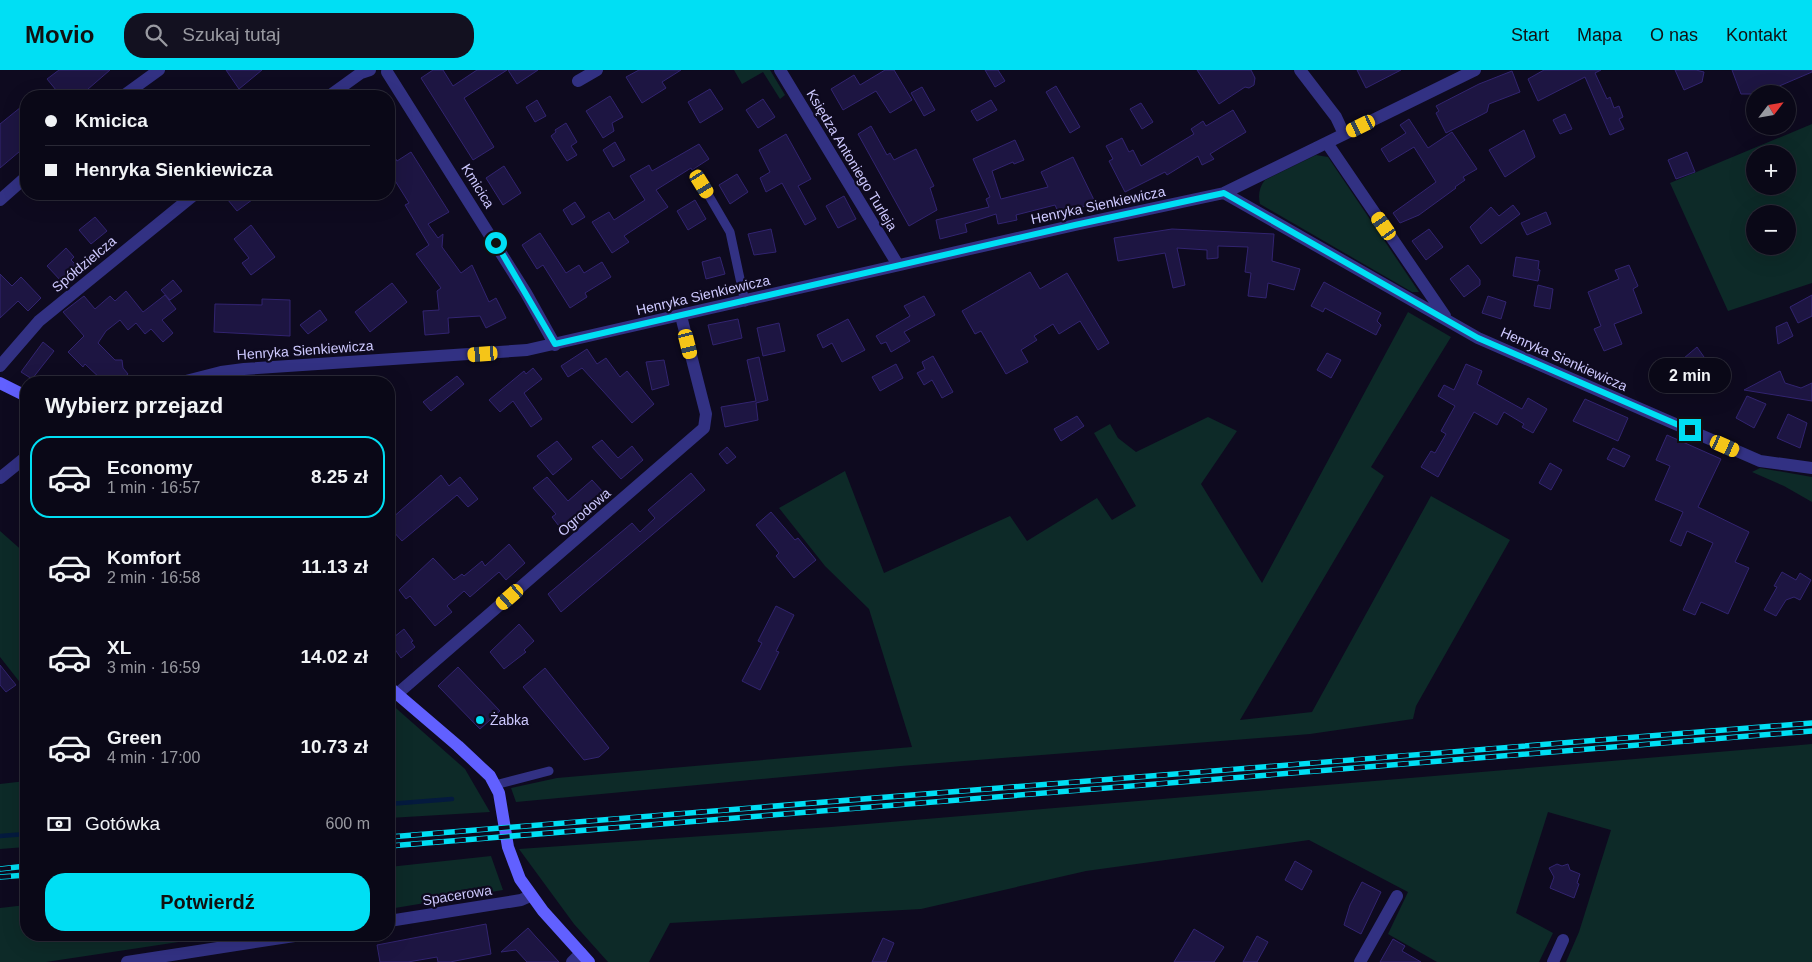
<!DOCTYPE html>
<html lang="pl">
<meta charset="utf-8">
<style>
:root{--surface:#0a0817;--page:#131120;--text:#f1f3f6;--muted:#999aa1;--line:#2a2936;--accent:#00dff4}
body{margin:0;font-family:Helvetica,sans-serif;background:var(--page);color:var(--text);height:100vh;display:flex;flex-direction:column;font-size:19px;white-space:nowrap}
*{box-sizing:border-box;margin:0}
p{font-size:16px;color:var(--muted)}
.icon{flex:none;width:28px;height:28px;fill:none;stroke:currentColor;stroke-width:2;stroke-linecap:round;stroke-linejoin:round}
.map{position:relative;flex:1;overflow:hidden}
.sheet{position:absolute;left:20px;top:306px;width:375px;height:565px;display:flex;flex-direction:column;background:var(--surface);border-radius:20px;box-shadow:0 5px 20px #0002,0 0 0 1px var(--line)}
.sheet>*{flex:none}
.top-card{position:absolute;left:20px;top:20px;width:375px;height:110px;border-radius:20px;box-shadow:0 5px 20px #0002,0 0 0 1px var(--line);display:grid;align-content:center;height:110px;padding:0 25px;background:var(--surface)}
.needle{width:32px;rotate:59deg}
.tools{position:absolute;left:1746px;top:15px;display:grid;gap:10px}
.tools a{display:grid;place-items:center;width:50px;height:50px;border-radius:50%;background:var(--surface);box-shadow:0 5px 20px #0002,0 0 0 1px var(--line);font-size:25px}
.end{position:absolute;width:22px;height:22px;margin:-11px;border:6px solid #00dff4;background:#111;box-shadow:0 0 0 2px #111}
.from{border-radius:50%}
.bubble{position:absolute;height:35px;border-radius:18px;background:var(--surface);box-shadow:0 5px 20px #0002,0 0 0 1px var(--line);font-size:16px;font-weight:800;line-height:35px;text-align:center}
.car{position:absolute;width:15px;height:30px;margin:-15px -8px;border-radius:6px;box-shadow:0 0 4px 1px #0007;background:linear-gradient(#f5c518 24%,#345 0 40%,#f5c518 0 76%,#345 0 86%,#f5c518 0)}
.top-card b{display:flex;align-items:center;gap:18px;height:48px;font-size:19px}
.top-card b+b{border-top:1px solid var(--line)}
.top-card i{width:12px;height:12px;background:var(--text)}
ul{padding:0;list-style:none}
li{display:flex;align-items:center;gap:15px;height:82px;margin:0 10px 8px;padding:0 15px;border:2px solid transparent;border-radius:20px}
li div{flex:1}
li b{display:block;font-size:19px}
li em{font-style:normal;font-weight:800}
li.selected{border-color:var(--accent)}
li>.icon{width:45px;height:45px;stroke-width:1.5}
h2{padding:0 25px;font-size:22px;line-height:60px}
.pay{display:flex;align-items:center;gap:12px;height:55px;padding:0 25px;font-size:19px}
.pay p{margin-inline-start:auto}
.button{display:flex;gap:10px;margin-top:auto;padding:10px 25px}
.button a{flex:1;height:58px;border-radius:20px;background:var(--accent);color:#111;font-size:20px;font-weight:800;line-height:58px;text-align:center}
header{display:flex;align-items:center;gap:30px;box-sizing:border-box;height:70px;padding:0 25px;background:var(--accent);color:#111}
header strong{font-size:24px}
nav{display:flex;gap:28px;margin-inline-start:auto;font-size:18px}
.search{width:350px;height:45px;background:var(--page);display:flex;align-items:center;gap:12px;box-sizing:border-box;padding:0 18px;border-radius:20px;color:var(--muted);font-size:19px}
.map>svg:first-child{display:block}
.green{fill:#0d2a28;fill-rule:evenodd}
.lines{fill:none;stroke-linecap:round;stroke-linejoin:round}
.stream{stroke:#041a3e;stroke-width:4.5}
.building{fill:#1d1542;stroke:#322470}
.lane{stroke:#323183;stroke-width:9}
.street{stroke:#323183;stroke-width:12}
.secondary{stroke:#6160ff;stroke-width:12}
.rail-casing{stroke:#00dff4;stroke-width:5.5}
.rail{stroke:#0e0a1f;stroke-width:4;stroke-dasharray:11;stroke-linecap:butt}
.route{stroke:#00dff4;stroke-width:6}
.poi-dot{fill:#00dff4;stroke:#0e0a1f;stroke-width:2}
.labels{text-anchor:middle;dominant-baseline:central;stroke-width:4.5;stroke-linejoin:round;paint-order:stroke}
.street-label{font-size:14px;fill:#cec9ff;stroke:#0e0a1f}
.poi-label{font-size:14px;fill:#cec9ff;stroke:#0e0a1f;text-anchor:start}
</style>
<header>
<strong>Movio</strong>
<div class="search"><svg class="icon" aria-label="search" viewBox="0 0 24 24"><circle cx="10" cy="10" r="6"/><path d="M15 15l6 6"/></svg>Szukaj tutaj</div>
<nav><a>Start</a><a>Mapa</a><a>O nas</a><a>Kontakt</a></nav>
</header>
<div class="map">
<svg width="1812" height="892" viewBox="0 0 1812 892">
<rect width="100%" height="100%" fill="#0e0a1f"/>
<path class="green" d="M734,0H770L785,25L780,29L763,2L742,14Z
M1812,54V213L1728,241L1670,113ZM1755,84H1788V116H1755ZM1755,144H1788V176H1755Z
M1316,85L1328,87L1419,222H1412L1260,134C1258,126 1259,117 1265,110Z
M1408,242L1451,267L1371,397L1384,406L1240,650L1312,642L1431,426L1510,470L1416,636L1413,649L1310,664L901,696L516,732L511,718L557,708L912,677L869,539L825,496L779,438L845,401L884,503L1010,446L1027,471L1097,428L1112,450L1136,436L1094,363L1110,354L1118,368L1136,382L1208,347L1237,361L1201,414L1262,513Z
M1760,398L1812,407V432L1784,416L1752,402Z
M0,461L26,484V620L0,587Z
M389,632L465,699L490,742L389,748Z
M1812,674V892H1566L1579,862L1611,760L1548,742L1516,843L1553,863L1539,892H1437L1388,864L1408,822L1309,770L1086,801L921,839L670,853L649,892H608L574,854L519,779L831,757Z
M26,711V777L0,779V714Z
M491,786L503,820L389,839V797Z
M26,835V865H225L46,892H0V838Z"/>
<g class="lines">
<path class="stream" d="M389,734L452,729
M0,766L26,764"/>
</g>
<path class="building" d="M59,0H110L80,26H61L47,9Z
M226,0H262L239,19Z
M433,0H443L453,16L477,0H507L464,28L494,77L473,90L421,8Z
M508,0H538L517,14Z
M639,0H681L662,12L666,18L642,33L626,7Z
M885,0H894L912,30L890,43L876,21L843,40L831,19L854,5L860,15Z
M985,0H998L1005,11L995,17Z
M1197,0H1251L1255,8L1254,15L1249,18L1245,17L1219,34Z
M1357,0H1401L1366,18Z
M1544,0H1601L1595,3L1607,29L1610,27L1614,38L1619,36L1623,47L1619,49L1624,59L1610,65L1585,7L1538,31L1528,9Z
M1675,0H1696L1704,2L1702,12L1684,20Z
M1732,0H1812V2L1777,17L1781,24H1741Z
M1512,1L1520,22L1489,34L1487,42L1446,63L1436,43L1439,41L1436,36L1479,14Z
M1056,16L1080,57L1070,63L1046,22Z
M922,17L935,40L924,46L911,23Z
M710,19L723,39L700,53L688,32Z
M610,26L623,47L612,53L614,61L603,68L586,41Z
M763,29L775,47L758,58L746,40Z
M537,30L546,46L535,52L526,37Z
M991,30L997,40L977,51L971,41Z
M26,33V76L0,98V54Z
M1141,33L1153,52L1142,59L1130,39Z
M1233,40L1246,62L1210,84L1214,89L1202,95L1198,86L1167,105L1165,102L1125,122L1109,91L1113,89L1106,76L1122,68L1129,82L1133,80L1141,96L1194,64L1191,59L1203,51L1206,56Z
M1565,44L1572,59L1560,64L1553,50Z
M1409,49L1428,78L1452,62L1477,99L1463,107L1465,110L1455,117L1456,118L1419,145L1400,153L1393,143L1436,112L1414,77L1389,92L1381,79L1406,63L1400,55Z
M566,53L577,72L571,76L577,85L567,91L551,66L556,62L555,60Z
M871,56L887,85L890,83L894,90L916,79L934,116L930,118L937,140L909,156L858,64Z
M1524,60L1535,87L1505,107L1489,80Z
M786,64L811,109L798,116L816,149L805,155L782,113L766,122L760,108L770,102L759,80Z
M1015,70L1024,90L1014,94L1013,92L992,101L1001,129L1048,117L1041,102L1073,87L1095,132L1060,146L1055,135L1016,145L1017,150L998,154L996,144L965,154L967,162L940,169L936,150L989,137L986,129L990,127L973,89Z
M615,72L625,90L613,97L603,80Z
M699,74L709,89L692,100L691,98L656,120L668,137L624,166L629,172L612,183L592,152L609,142L614,150L645,130L630,106L649,95L652,101Z
M389,78L397,91L411,82L449,142L428,154L438,168L443,164L442,177L461,203L472,195L489,232L496,228L506,248L486,258L480,246L448,248L449,263L425,265L423,241L439,240L437,221L441,218L416,184L429,175L405,135L409,133L389,101Z
M1687,82L1695,102L1676,109L1668,90Z
M504,96L521,123L503,135L486,108Z
M737,104L748,122L730,134L719,115Z
M223,124H260L237,141Z
M844,126L856,149L838,158L826,136Z
M695,130L706,149L688,160L677,141Z
M575,132L585,147L572,155L563,140Z
M1513,135L1520,144L1481,174L1470,157L1491,137L1499,146Z
M1546,142L1551,154L1527,165L1521,153Z
M95,147L107,161L91,174L79,160Z
M251,155L275,187L251,205L242,193L249,188L234,169Z
M771,159L776,182L754,185L748,164Z
M1172,159L1274,164L1272,191L1300,199L1294,220L1268,213L1266,228L1248,226L1251,203L1245,202L1248,177L1218,176V188L1207,189V180L1177,178L1185,215L1173,218L1165,183L1118,191L1114,168Z
M1429,159L1443,177L1426,190L1412,171Z
M540,163L566,203L579,195L584,203L602,192L611,207L585,223L587,227L570,238L543,195L537,199L522,175Z
M66,178L74,187L71,190L78,197L62,212L47,196Z
M720,187L725,204L706,209L702,192Z
M1516,187L1539,191L1538,199L1540,200L1538,211L1513,206Z
M1468,195L1480,210V215L1464,227L1450,209Z
M1629,195L1638,216L1633,219L1642,243L1614,254L1622,274L1604,281L1594,259L1601,256L1588,222L1619,209L1615,200Z
M1030,202L1040,219L1067,203L1109,273L1098,280L1080,251L1059,264L1053,254L1034,266L1037,270L1021,280L1028,292L1006,304L981,261L975,264L962,241Z
M0,204L12,216L21,207L41,228L28,241L18,231L0,248Z
M173,210L182,221L170,230L161,220Z
M1324,212L1381,243L1377,251L1381,255L1376,265L1325,238L1323,242L1311,236Z
M392,213L407,232L370,262L355,242Z
M1538,215L1553,219L1550,239L1534,236Z
M126,221L143,242L165,225L176,239L162,250L173,263L163,272L151,259L145,264L136,253L128,260L120,250L106,261L98,273L115,290H122L123,298L128,304L119,312H104L85,294L83,297L68,282L84,266L63,242L84,226L95,239L110,226L115,231Z
M1812,225V246L1798,253L1790,237Z
M924,226L935,245L904,262L910,271L891,282L886,272L881,274L876,266L910,246L904,236Z
M1488,226L1506,232L1501,249L1482,243Z
M262,229L290,230V266L214,262L215,234L262,235Z
M320,240L327,250L308,264L300,255Z
M738,249L742,268L713,275L708,255Z
M848,249L865,280L842,292L832,273L823,278L817,265Z
M1787,252L1793,266L1778,274L1776,257Z
M779,253L785,281L763,286L757,258Z
M43,272L54,281L32,309L21,302Z
M1697,277L1704,287L1678,309L1670,300Z
M587,279L597,294L606,288L620,307L627,301L654,334L632,353L582,298L568,307L561,296Z
M1327,283L1341,290L1331,308L1317,300Z
M933,286L953,322L942,328L932,310L924,315L917,303L925,299L922,292Z
M759,287L768,330L756,333L758,350L725,357L721,337L756,331L747,290Z
M664,290L669,315L652,320L646,292Z
M896,294L903,308L880,321L872,307Z
M1466,294L1482,301L1477,314L1522,339L1528,328L1547,339L1533,363L1522,357L1524,354L1504,342L1497,355L1474,342L1438,407L1421,397L1431,381L1435,383L1446,364L1441,361L1455,336L1438,326L1444,315L1454,320Z
M533,298L542,309L524,323L542,349L531,357L513,331L500,342L489,330L524,301L526,304Z
M1780,301L1785,313L1801,318L1812,313V331L1744,320Z
M457,306L464,314L431,341L423,332Z
M1747,326L1766,334L1754,358L1736,348Z
M1585,329L1628,348L1618,371L1573,351Z
M1788,344L1807,353L1800,378L1777,368Z
M1077,346L1084,356L1061,371L1054,359Z
M1667,365L1721,389L1698,437L1749,462L1735,492L1749,498L1728,544L1701,532L1695,545L1683,540L1713,473L1687,461L1681,476L1670,471L1683,442L1655,430L1670,396L1656,390Z
M602,370L618,388L632,376L643,390L621,409L592,377Z
M557,371L572,389L553,405L537,386Z
M727,377L736,387L727,394L719,384Z
M1613,378L1630,386L1624,397L1607,389Z
M1550,393L1562,400L1551,420L1539,413Z
M691,403L705,420L561,542L548,524L632,453L640,462L655,448L648,440Z
M441,405L449,416L460,407L478,429L468,437L457,425L402,471L391,459L396,455L391,449Z
M547,407L568,431L592,410L604,423L562,460L552,447L556,444L533,418Z
M771,442L795,470L798,468L816,490L794,508L776,486L779,483L756,455Z
M509,474L525,493L506,510L499,502L470,527L464,521L447,536L452,542L435,556L410,526L406,529L399,520L433,488L454,510L462,504L464,506L482,491L485,496Z
M1782,502L1796,510L1800,503L1811,510L1800,530L1794,527L1786,530L1776,546L1764,540L1777,517L1774,516Z
M776,536L794,545L776,581L779,582L760,620L742,611L762,573L758,571Z
M519,554L534,571L524,580L526,582L504,599L490,582Z
M404,559L413,571L411,572L415,577L401,588L389,571Z
M0,595L16,615L6,622L0,615Z
M458,597L500,641L480,659L438,616Z
M545,598L609,678L599,687L584,690L523,617Z
M1295,791L1312,801L1302,820L1285,810Z
M1557,794L1562,796L1568,794L1570,800L1580,804L1577,813L1579,814L1574,828L1550,818L1554,807L1549,798Z
M1362,812L1381,822L1361,864L1344,855L1350,835Z
M486,854L491,884L450,892H438L437,887L408,892H380L377,875Z
M528,858L536,867L559,892H527L516,880L501,882Z
M1194,859L1224,877L1214,892H1174Z
M1257,866L1268,872L1257,892H1243Z
M883,868L894,873L886,892H872Z
M1393,869L1405,876L1402,881L1421,892H1380Z"/>
<g class="lines">
<path class="lane" d="M702,114L730,162L745,232
M495,715L549,701"/>
<path class="street" d="M780,0L898,195
M1300,0L1336,47L1344,64
M387,2L526,223L555,275
M578,11L597,0
M123,26L159,0
M329,26L361,3L370,0
M1327,73L1445,246
M1224,123L1478,268L1760,391L1812,398
M0,130L26,107
M0,296L39,251L195,124
M182,312L221,302L244,299L527,280L1075,155L1224,123L1475,0
M0,408L26,387
M397,624L704,358L706,344L681,246
M389,851L521,830L530,826
M127,892L301,865
M572,892L581,883
M1360,892L1397,826
M1553,892L1563,870"/>
<path class="secondary" d="M0,313L26,326
M389,617L458,676L490,706L499,723L508,777L520,809L543,841L589,892"/>
<g class="rail-casing">
<path id="rail" d="M389,767L1812,653
M389,776L1812,661
M0,799L26,796
M0,807L26,805"/>
</g>
<use href="#rail" class="rail"/>
</g>
<g class="lines">
<path class="route" d="M496,173L555,274L1075,155L1224,123L1478,268L1690,360"/>
</g>
<circle class="poi-dot" cx="480" cy="650" r="5"/>
<g class="labels">
<g class="street-label">
<text transform="translate(852 90) rotate(59)">Księdza Antoniego Turleja</text>
<text transform="translate(478 116) rotate(58)">Kmicica</text>
<text transform="translate(1098 135) rotate(-12)">Henryka Sienkiewicza</text>
<text transform="translate(84 194) rotate(-40)">Spółdzielcza</text>
<text transform="translate(703 225) rotate(-13)">Henryka Sienkiewicza</text>
<text transform="translate(305 280) rotate(-4)">Henryka Sienkiewicza</text>
<text transform="translate(1564 289) rotate(24)">Henryka Sienkiewicza</text>
<text transform="translate(584 442) rotate(-41)">Ogrodowa</text>
<text transform="translate(457 825) rotate(-9)">Spacerowa</text>
</g>
<g class="poi-label">
<text x="490" y="650">Żabka</text>
</g>
</g>
</svg>
<div class="tools">
<a><svg class="needle" viewBox="-14 -14 28 28"><path d="M0-13l5 13h-10z" fill="#e53935"/><path d="M0 13l5-13h-10z" fill="#999aa1"/></svg></a>
<a>+</a>
<a>−</a>
</div>
<i class="end from" style="left:496px;top:173px"></i>
<i class="end" style="left:1690px;top:360px"></i>
<div class="bubble" style="left:1649px;top:288px;width:82px">2 min</div>
<i class="car" style="left:1361px;top:56px;rotate:244deg"></i>
<i class="car" style="left:702px;top:114px;rotate:148deg"></i>
<i class="car" style="left:1384px;top:156px;rotate:325deg"></i>
<i class="car" style="left:688px;top:274px;rotate:166deg"></i>
<i class="car" style="left:483px;top:284px;rotate:266deg"></i>
<i class="car" style="left:1725px;top:376px;rotate:114deg"></i>
<i class="car" style="left:510px;top:527px;rotate:229deg"></i>
<div class="top-card">
<b><i class="from"></i>Kmicica</b>
<b><i></i>Henryka Sienkiewicza</b>
</div>
<section class="sheet">
<h2>Wybierz przejazd</h2>
<ul>
<li class="selected"><svg class="icon" aria-label="car" viewBox="0 0 24 24"><path d="M5 17H2v-5l4-1 3-4h7l3 4 3 1v5h-3M9 17h6M6 11h13"/><circle cx="7" cy="17" r="2"/><circle cx="17" cy="17" r="2"/></svg><div><b>Economy</b><p>1 min · 16:57</p></div><em>8.25 zł</em></li>
<li><svg class="icon" aria-label="car" viewBox="0 0 24 24"><path d="M5 17H2v-5l4-1 3-4h7l3 4 3 1v5h-3M9 17h6M6 11h13"/><circle cx="7" cy="17" r="2"/><circle cx="17" cy="17" r="2"/></svg><div><b>Komfort</b><p>2 min · 16:58</p></div><em>11.13 zł</em></li>
<li><svg class="icon" aria-label="car" viewBox="0 0 24 24"><path d="M5 17H2v-5l4-1 3-4h7l3 4 3 1v5h-3M9 17h6M6 11h13"/><circle cx="7" cy="17" r="2"/><circle cx="17" cy="17" r="2"/></svg><div><b>XL</b><p>3 min · 16:59</p></div><em>14.02 zł</em></li>
<li><svg class="icon" aria-label="car" viewBox="0 0 24 24"><path d="M5 17H2v-5l4-1 3-4h7l3 4 3 1v5h-3M9 17h6M6 11h13"/><circle cx="7" cy="17" r="2"/><circle cx="17" cy="17" r="2"/></svg><div><b>Green</b><p>4 min · 17:00</p></div><em>10.73 zł</em></li>
</ul>
<div class="pay"><svg class="icon" aria-label="cash" viewBox="0 0 24 24"><path d="M3 7h18v10H3z"/><circle cx="12" cy="12" r="2"/></svg>Gotówka<p>600 m</p></div>
<div class="button"><a>Potwierdź</a></div>
</section>
</div>
